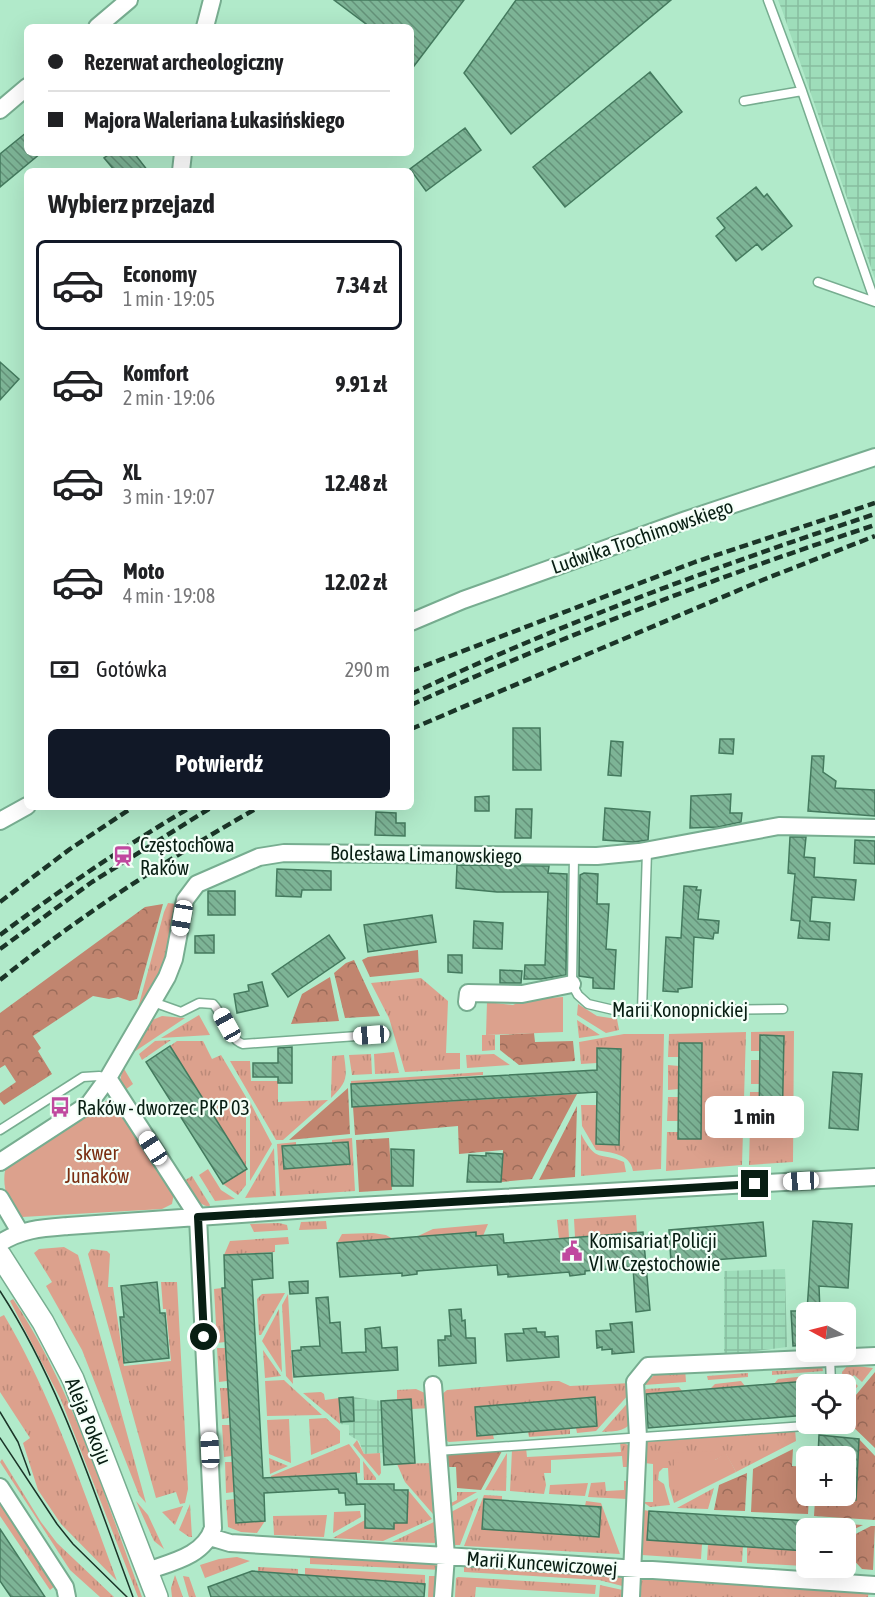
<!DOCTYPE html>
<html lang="pl">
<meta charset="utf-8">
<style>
:root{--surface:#fff;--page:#f2f2f2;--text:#202124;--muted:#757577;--line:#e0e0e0;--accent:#111827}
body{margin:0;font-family:"Asap Condensed",sans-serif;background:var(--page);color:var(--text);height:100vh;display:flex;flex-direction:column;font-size:22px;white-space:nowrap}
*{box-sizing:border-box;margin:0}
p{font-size:20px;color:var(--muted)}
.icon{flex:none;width:33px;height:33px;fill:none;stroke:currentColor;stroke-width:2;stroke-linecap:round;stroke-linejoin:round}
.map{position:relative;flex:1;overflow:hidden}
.drawer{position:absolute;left:24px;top:168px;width:390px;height:642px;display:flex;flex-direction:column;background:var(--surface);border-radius:9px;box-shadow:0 6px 24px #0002}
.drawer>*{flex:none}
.top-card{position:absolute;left:24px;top:24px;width:390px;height:132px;border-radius:9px;box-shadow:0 6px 24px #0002;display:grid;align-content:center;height:132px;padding:0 24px;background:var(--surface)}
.needle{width:39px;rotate:277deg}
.fabs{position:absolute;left:796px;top:1302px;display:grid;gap:12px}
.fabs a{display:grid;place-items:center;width:60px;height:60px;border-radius:9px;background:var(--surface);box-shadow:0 6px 24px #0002;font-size:30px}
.end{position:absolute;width:27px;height:27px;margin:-14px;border:8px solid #081e13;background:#fff;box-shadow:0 0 0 3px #fff}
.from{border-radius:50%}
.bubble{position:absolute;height:42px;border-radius:9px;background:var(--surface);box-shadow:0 6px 24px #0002;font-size:20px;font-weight:700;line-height:42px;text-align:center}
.car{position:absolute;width:18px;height:36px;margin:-18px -9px;border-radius:8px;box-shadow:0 0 4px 2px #0007;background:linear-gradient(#fff 24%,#345 0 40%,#fff 0 76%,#345 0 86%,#fff 0)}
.top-card b{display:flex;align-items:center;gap:21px;height:57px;font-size:22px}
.top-card b+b{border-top:2px solid var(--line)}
.top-card i{width:15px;height:15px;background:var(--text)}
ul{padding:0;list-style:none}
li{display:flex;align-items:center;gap:18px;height:90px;margin:0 12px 9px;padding:0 12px;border:3px solid transparent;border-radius:9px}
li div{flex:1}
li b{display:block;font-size:22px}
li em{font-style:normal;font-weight:700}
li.current{border-color:var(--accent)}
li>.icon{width:54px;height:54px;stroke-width:1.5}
h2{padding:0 24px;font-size:27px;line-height:72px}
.pay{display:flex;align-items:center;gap:15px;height:66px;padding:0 24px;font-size:22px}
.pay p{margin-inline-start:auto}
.cta{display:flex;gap:12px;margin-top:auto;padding:12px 24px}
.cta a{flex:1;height:69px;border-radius:9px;background:var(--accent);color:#fff;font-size:24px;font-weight:700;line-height:69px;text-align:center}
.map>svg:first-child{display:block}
.industrial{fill:url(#industrial-grid)}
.grass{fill:url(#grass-tufts)}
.forest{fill:url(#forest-crowns)}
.park{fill:#dca18d}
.building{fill:url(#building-back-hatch);stroke:#447a5e;stroke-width:1.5}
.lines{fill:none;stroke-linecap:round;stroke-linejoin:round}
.service-casing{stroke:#77ad90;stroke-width:11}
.minor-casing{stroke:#77ad90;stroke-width:20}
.tertiary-casing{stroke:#77ad90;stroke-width:24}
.service{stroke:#fff;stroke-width:8}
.minor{stroke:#fff;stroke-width:16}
.tertiary{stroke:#fff;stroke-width:21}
.tram{stroke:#1b3528;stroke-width:1.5}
.rail{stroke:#1b3528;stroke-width:4.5;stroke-dasharray:9 4.5;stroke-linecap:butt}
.route{stroke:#081e13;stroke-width:8}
.labels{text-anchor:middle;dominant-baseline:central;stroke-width:4.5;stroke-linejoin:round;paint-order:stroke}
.street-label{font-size:20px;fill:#081e13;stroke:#f4fff8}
.poi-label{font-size:20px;fill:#081e13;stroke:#f4fff8;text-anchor:start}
.park-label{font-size:20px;fill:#792e11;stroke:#f4fff8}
</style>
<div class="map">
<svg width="875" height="1597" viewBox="0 0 875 1597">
<defs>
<pattern id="industrial-grid" width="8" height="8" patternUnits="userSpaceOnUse" patternTransform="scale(1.5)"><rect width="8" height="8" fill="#9eddba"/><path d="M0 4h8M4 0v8" fill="none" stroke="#87bd9f"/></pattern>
<pattern id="grass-tufts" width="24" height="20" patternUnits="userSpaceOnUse" patternTransform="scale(1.5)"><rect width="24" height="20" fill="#dca18d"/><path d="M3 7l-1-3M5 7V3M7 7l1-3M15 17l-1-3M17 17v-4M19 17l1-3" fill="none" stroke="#bb8a79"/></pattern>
<pattern id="forest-crowns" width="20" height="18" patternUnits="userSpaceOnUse" patternTransform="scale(1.5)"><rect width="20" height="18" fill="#c1856f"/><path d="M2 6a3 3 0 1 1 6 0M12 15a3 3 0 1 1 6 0" fill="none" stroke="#9b6c5a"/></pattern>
<pattern id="building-back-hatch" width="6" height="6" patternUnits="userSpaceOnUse" patternTransform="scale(1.5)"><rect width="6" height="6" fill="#7db496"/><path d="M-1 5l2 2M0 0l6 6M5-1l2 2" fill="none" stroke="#649279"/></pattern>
</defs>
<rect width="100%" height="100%" fill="#b1eaca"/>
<path class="industrial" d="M778,0H875V279L782,10Z
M785,1269L787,1347L724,1355V1271Z
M353,1397L381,1401L411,1399L415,1463L384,1465L383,1453L364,1454L359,1441L349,1435V1425L340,1424L339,1398Z"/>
<path class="grass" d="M168,903L176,904L179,915L162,971L138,1008L164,912Z
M421,978L448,1001L446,1053H460V1069L405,1072L389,1018L371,983Z
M578,1004L597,1016L617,1019L619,1030L606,1033L577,1015Z
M199,1015L210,1035L161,1038Z
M162,1016L185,1018L131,1054L150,1021Z
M577,1020L600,1035L579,1038Z
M794,1031L793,1162L749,1165L750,1124H759V1131H782L784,1036L761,1035L760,1051H751V1032Z
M746,1032L742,1165L666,1171L667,1132H678V1139H701L702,1044L680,1043L679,1057H668L669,1034Z
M624,1034H664L661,1169L633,1171C630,1153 611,1153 596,1150L582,1126L581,1105H597L596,1144L619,1145L621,1049H598L597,1063L581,1064L579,1042Z
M482,1035H495V1050L482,1051Z
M171,1040L142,1060L139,1054L155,1041Z
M177,1041H203L212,1059L221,1055L246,1097V1185L238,1195L223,1184L170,1046Z
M394,1052L399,1073L375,1074L374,1054Z
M371,1054L372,1074L352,1075L349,1055Z
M494,1054L510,1065L467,1068L466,1055Z
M344,1055C347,1078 348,1081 331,1098L332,1056Z
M751,1060H760V1084H751Z
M230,1061H250L251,1081H278V1102L328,1100L283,1140H276Z
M668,1065L679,1066V1089L668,1090Z
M123,1067L133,1084L125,1090L120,1081Z
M483,1072V1075L351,1084V1081Z
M750,1092H760L759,1116H749Z
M668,1097H678V1121H667Z
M250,1102L272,1144L250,1181Z
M581,1134C597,1164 599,1151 624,1162L626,1172L581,1176Z
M352,1138L355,1191L280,1196L277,1144L296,1142V1145L282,1146L284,1169L349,1164L348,1142L332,1143V1140Z
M274,1148L276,1196L245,1198Z
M208,1169L221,1190L235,1199L215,1201L199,1175Z
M192,1176L210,1205L209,1207C195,1203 190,1194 182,1182Z
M636,1215L637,1233L575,1237L574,1219Z
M568,1219L569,1238L559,1239L557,1220Z
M326,1221L327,1229L299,1230L301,1222Z
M279,1223L287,1225L288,1230L254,1232L250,1224Z
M488,1224L483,1236L485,1266H478L416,1237L433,1229Z
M373,1233L386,1235L393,1239L337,1243L342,1234Z
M288,1237L289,1244L275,1245V1252L224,1255L230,1241Z
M64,1247L78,1255L146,1503L139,1495L82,1350L46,1286L52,1282L34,1253L39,1249Z
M91,1249L107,1251L110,1254L108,1287H113L124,1366L171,1361L166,1309H163L161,1282H177L188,1489L185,1503L180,1504L176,1492L156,1498L88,1254Z
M222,1288L225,1342L217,1343L214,1289Z
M285,1293L261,1335H259L257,1299L262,1294Z
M288,1294L293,1384L286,1376L282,1305Z
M13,1299C73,1389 104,1496 142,1597H138L61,1400L10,1301Z
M279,1309L282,1372L262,1341Z
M4,1315C53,1398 83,1490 117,1581L61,1524L38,1490L23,1443L30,1438L0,1392V1317Z
M217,1348H225L227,1381L219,1382Z
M263,1350L281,1376L265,1378Z
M800,1365L822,1366L823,1371L772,1375V1371L795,1370Z
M848,1365L873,1368L862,1382L854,1375L851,1379L858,1386L846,1400V1384H843L842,1372Z
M685,1368L686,1382L644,1385L658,1371Z
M748,1373V1377L708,1380L707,1376Z
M816,1375L824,1376L827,1379L774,1384L778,1379Z
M284,1380L286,1382L322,1415L267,1416L265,1381Z
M552,1381H559L570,1386L631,1383L630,1393L596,1431L577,1433L576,1428L597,1426L594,1397L475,1407L493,1435L494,1439L449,1442L445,1440L441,1395L447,1390Z
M741,1381L745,1386L710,1389L715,1384Z
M679,1387L682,1391L643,1394L646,1389Z
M220,1388H228L229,1418L222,1419Z
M416,1389L427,1394L431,1408L412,1409L411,1399L397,1400V1390Z
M321,1392L324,1394L325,1400L339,1398L340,1424L303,1393Z
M632,1398L633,1421C624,1432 616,1431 602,1432Z
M326,1418L340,1431V1443L311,1455L309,1419Z
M289,1419L291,1463L269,1454L267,1420Z
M222,1425H230L232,1456L224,1457Z
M570,1429V1434L529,1437L528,1432Z
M795,1429L796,1441L736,1472L726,1454L715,1460V1451L674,1488H704L674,1503L669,1486L668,1468H663L659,1472L658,1480L664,1484L670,1505L650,1507L643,1502H653V1464L644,1463L645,1443L650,1441Z
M357,1440L364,1454L380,1453L381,1473L379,1476L353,1445Z
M620,1441L630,1446L631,1467H623L622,1456L551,1460V1473H544L546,1485L544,1494L510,1491L512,1450L526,1448L527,1457L621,1452Z
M349,1444L360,1459V1473L271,1478V1476Z
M507,1453L506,1491L485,1490Z
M269,1458L288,1466L270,1474Z
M2,1459L41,1522L57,1543L114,1597H100L70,1570L0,1462Z
M363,1461L376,1478V1480H364Z
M225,1462H232L234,1492L226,1493Z
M431,1463L433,1514L405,1482L397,1464Z
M624,1481H627V1499L588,1497L591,1483L605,1482L606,1491L624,1490Z
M588,1483L585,1496L549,1494L550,1485Z
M714,1488L708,1509L677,1508Z
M408,1490L432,1519L383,1541L333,1538L365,1520V1528L393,1529L394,1523H407Z
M457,1492H477L445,1510V1506L457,1500Z
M484,1495L502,1496V1501L484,1500L482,1529L585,1506L586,1501L601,1503L620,1554L464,1546Z
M478,1498L460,1545H454L451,1512Z
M234,1499L236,1523L265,1521L257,1533L241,1532L228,1527L226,1500Z
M136,1501L148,1515L164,1549L154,1541Z
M0,1503L55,1586L50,1590L0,1516Z
M190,1504L192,1537H189L179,1530Z
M183,1506L175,1525L162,1512Z
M644,1510L649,1511L647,1540L702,1544L701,1559L642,1555Z
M360,1511L361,1517L333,1533L334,1512Z
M327,1515L324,1537L274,1535L273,1516Z
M438,1520L439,1543L392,1542Z
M708,1544L743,1546L742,1562L707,1560Z
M747,1547L806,1551L805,1566L747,1563Z
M310,1553L442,1562V1570L310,1564Z
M237,1557L250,1561L205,1578L200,1565L219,1559Z
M464,1565L612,1574L623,1579L626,1587L599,1580L464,1572Z
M258,1567L298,1569V1575L258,1572Z
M305,1568L425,1575V1584L305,1576Z
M175,1575L183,1597H172L171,1588Z
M183,1576L189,1577L196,1597H189Z
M429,1576H438L436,1597H428Z
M639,1577L869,1590L868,1597H638Z
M456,1578L458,1577L596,1585L595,1594L476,1587L475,1597H455Z
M600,1585L627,1591L626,1597H599Z"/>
<path class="forest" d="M163,904L137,999L130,1001L118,997L109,999L93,996L33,1036L41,1048L38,1051L52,1074L4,1105L0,1100V1093L16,1082L5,1065L0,1068V1013L145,907Z
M418,950L419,972L370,977L362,960L368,957Z
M354,960L380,1016L345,1018L334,973L346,963Z
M330,977L339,1021L291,1024L302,994Z
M534,1033L535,1042L573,1041L575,1061L519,1065L500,1050V1035Z
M348,1088L350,1134L289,1140Z
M577,1094L532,1179L501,1182L503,1150L459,1154L458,1126L355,1135L353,1107Z
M577,1106L575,1177L539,1180Z
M389,1138L392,1190L359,1192L356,1140Z
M875,1372V1448L846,1420V1407Z
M859,1439L875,1456V1520L814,1516L815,1500L855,1502Z
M793,1449L792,1466L807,1467V1496H809L808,1514L751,1512L753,1469Z
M502,1451L481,1490L457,1488L456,1467H444L443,1454Z
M747,1473L745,1511L714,1510L719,1485Z
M817,1522L863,1525L846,1533V1528H824Z
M871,1526H875L873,1570L862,1569L846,1552V1539Z"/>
<path class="park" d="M563,997V1032L486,1035L487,1002L513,1005L523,1000Z
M108,1100L117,1103L174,1193L172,1204L162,1209L22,1217C5,1204 0,1179 8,1161Z
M715,1451V1460L726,1453L736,1472L704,1488H674V1453Z"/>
<path class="building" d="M334,0H464L411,70V27H370Z
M516,0H671L511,134L464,73Z
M650,72L682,112L565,207L533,167Z
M465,128L481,150L426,191L410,169Z
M27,132V153H41L0,187V154Z
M111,153H134L148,171H115L104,158Z
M756,187L764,197L767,194L792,226L762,250L757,244L736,261L716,236L725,228L717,218Z
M0,362L19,379L0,400Z
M513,728H540L541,770H513Z
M720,739H734L733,754L719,753Z
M611,741L623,742L621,776L608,775Z
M812,756H824L823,772L836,781L835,788L875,790V816L808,811Z
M731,794L730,813H742L741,822L718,827L690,828L691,796Z
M489,796V811H475V797Z
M605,808L650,812L648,840L633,842L603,840Z
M516,809H532L531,838H515Z
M376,812L396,813V823H405V836L375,835Z
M790,837H806L804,857L815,858L814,877L856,880L854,900L812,897L810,921L830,923L829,940L798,938L800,921L791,920L795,874L788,873Z
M855,840L875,841V864L854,863Z
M457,865L549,866L548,873L567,874L566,975L541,979H524L525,965H545L548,892H497L456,888Z
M277,869L331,871V890H302L301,897L276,896Z
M584,873L598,874L597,904H609L606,949L616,950L614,989L593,988V978L579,976L580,875Z
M684,886L697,887L696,890H701L698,919L719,921L718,933H714L713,939L694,937L692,987L678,989V992L663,991L666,937L681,938Z
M208,891H235V915H208Z
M432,915L436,942L368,952L364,925Z
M474,921L503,923L502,949L473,948Z
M214,935V953H195V936Z
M329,935L345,958L288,997L272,974Z
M448,955H462V973L448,972Z
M500,970L522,971L521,983H500Z
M262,982L268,1006L237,1013L234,994L249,991L248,985Z
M760,1035L784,1036L782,1132L759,1131Z
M679,1043H702L701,1139H678Z
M170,1046L247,1169L223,1184L146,1062Z
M292,1047V1083H278V1077H253V1063H278V1048Z
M597,1048L621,1049L619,1145L596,1144L597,1092L352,1107L351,1084L597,1070Z
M833,1072L862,1074L858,1130L829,1128Z
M348,1142L350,1164L284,1169L282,1146Z
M391,1149L414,1150L413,1186H392Z
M486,1153L503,1154L501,1182H467L469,1155L486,1156Z
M813,1221L852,1224L848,1288L819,1286L820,1312H807V1345L793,1346L791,1311H807Z
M763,1222L766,1256L671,1263L669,1230Z
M476,1232V1236L503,1234L504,1243L643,1232L650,1310L636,1312L633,1267L585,1271V1274L570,1276L569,1272L508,1277V1274L498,1275L497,1265L417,1271V1274L402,1276V1273L340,1277L337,1243Z
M272,1253L273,1278L252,1280L263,1478L356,1473L357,1484H394V1490H408L407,1523H394V1529L365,1528V1504L346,1505L345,1493H339L338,1489L264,1493L265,1521L236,1523L222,1288H225L224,1255Z
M308,1281V1293L290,1294L289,1282Z
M157,1282L160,1313H165L169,1358L124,1363L120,1317H124L121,1286Z
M328,1297L330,1323L340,1322L342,1353L366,1352L365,1329L380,1327L382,1348L397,1347L398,1370L294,1377L292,1351L301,1350V1347L320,1346L316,1298Z
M461,1309L462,1321L465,1320L466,1338H475L476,1363L439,1366L438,1340H445V1336H451L449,1310Z
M632,1322L634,1352L612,1354V1349L602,1350V1347L597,1348L596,1331L611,1330L610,1324Z
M536,1328L537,1332H545V1337L558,1336L559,1357L507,1361L505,1334L524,1333L523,1329Z
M807,1381V1415L648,1428L646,1394Z
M353,1397L354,1421L341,1422L339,1398Z
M595,1397L597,1426L477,1436L475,1407Z
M411,1399L415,1463L384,1465L381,1401Z
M819,1435L859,1439L856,1500L846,1499V1456H818Z
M484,1499L601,1507L599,1537L482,1529Z
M649,1511L808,1521L806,1551L647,1540Z
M0,1529L45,1597H11L0,1581Z
M252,1571L425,1584L424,1597H211L208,1587Z"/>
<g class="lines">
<g class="service-casing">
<path id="service" d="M768,0L802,91
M744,101L802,91L875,302
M818,282L875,302
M574,856L572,984L578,995L588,1004L618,1011L783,1009
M153,1002L181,1012L199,1003L213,1004C224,1015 228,1039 243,1044L386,1034
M642,1011L647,851
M0,1130L83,1077L99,1076L108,1078
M830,1358L831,1384
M437,1451L834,1424"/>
</g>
<g class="minor-casing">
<path id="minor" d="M97,27L129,0
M205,27L212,0
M0,110L27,87
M181,171L183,153
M411,622L463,600L686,520L875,457
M0,821L27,806
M467,1002L468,993L522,994L572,984
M108,1078L198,1217
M0,1162L89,1104L108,1078L167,977L174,959L185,900L197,884L259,857L284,853L597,856L639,852L779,826L875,828
M0,1198L20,1232
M0,1243C22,1229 43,1228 68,1226L340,1207L875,1177
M433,1385L446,1556L443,1597
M0,1487L65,1587L67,1597
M210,1537L230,1543L446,1556L875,1585
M147,1571C172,1562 204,1556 213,1528L198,1217
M631,1597L638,1437L635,1382L648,1366L875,1356"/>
</g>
<g class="tertiary-casing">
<path id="tertiary" d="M0,1255L43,1322L73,1379L157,1597"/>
</g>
<use href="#service" class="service"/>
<use href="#minor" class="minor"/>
<use href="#tertiary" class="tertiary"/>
<path class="tram" d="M0,1291C61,1385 94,1493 133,1597
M0,1412L18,1442L30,1475
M0,1438L57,1524L73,1544L127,1597"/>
<path class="rail" d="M411,671L695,562L875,503
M411,694C562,623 717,566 875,514
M411,705C563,636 716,577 875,525
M411,729L765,579L875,536
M0,902L70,849L133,807
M0,935C61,889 125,846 191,807
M0,949L92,882L212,807
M0,980C81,915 169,858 259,807"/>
</g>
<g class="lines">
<path class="route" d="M204,1337L198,1217L755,1184"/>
</g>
<defs>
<g id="station-bare" transform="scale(1.62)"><path d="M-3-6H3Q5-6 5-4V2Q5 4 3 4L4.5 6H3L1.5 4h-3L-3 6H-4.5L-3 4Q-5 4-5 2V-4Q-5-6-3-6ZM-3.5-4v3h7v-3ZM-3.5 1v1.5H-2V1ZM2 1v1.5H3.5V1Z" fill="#c0499f" stroke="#f4fff8" stroke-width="2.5" paint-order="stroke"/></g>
<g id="bus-bare" transform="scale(1.62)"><path d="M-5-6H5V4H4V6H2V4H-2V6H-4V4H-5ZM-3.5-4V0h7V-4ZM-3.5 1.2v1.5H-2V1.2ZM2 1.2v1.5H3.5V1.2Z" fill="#c0499f" stroke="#f4fff8" stroke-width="2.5" paint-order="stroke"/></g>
<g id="civic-bare" transform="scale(1.62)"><path d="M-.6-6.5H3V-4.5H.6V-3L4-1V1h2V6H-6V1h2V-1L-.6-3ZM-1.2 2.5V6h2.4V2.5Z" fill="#c0499f" stroke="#f4fff8" stroke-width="2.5" paint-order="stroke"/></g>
</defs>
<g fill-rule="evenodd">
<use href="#station-bare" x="123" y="856"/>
<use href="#bus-bare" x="60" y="1107"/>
<use href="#civic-bare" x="572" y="1251"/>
</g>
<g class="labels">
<g class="street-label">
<text transform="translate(642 536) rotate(-19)">Ludwika Trochimowskiego</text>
<text transform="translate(426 854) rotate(1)">Bolesława Limanowskiego</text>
<text x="680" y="1009">Marii Konopnickiej</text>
<text transform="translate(89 1421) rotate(68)">Aleja Pokoju</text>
<text transform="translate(542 1563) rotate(4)">Marii Kuncewiczowej</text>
</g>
<g class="poi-label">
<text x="140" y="844">Częstochowa<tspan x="140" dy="23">Raków</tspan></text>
<text x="77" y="1107">Raków - dworzec PKP 03</text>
<text x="589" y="1240">Komisariat Policji<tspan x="589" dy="23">VI w Częstochowie</tspan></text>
</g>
<g class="park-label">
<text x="97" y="1152">skwer<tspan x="97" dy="23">Junaków</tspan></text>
</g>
</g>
</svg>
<div class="fabs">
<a><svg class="needle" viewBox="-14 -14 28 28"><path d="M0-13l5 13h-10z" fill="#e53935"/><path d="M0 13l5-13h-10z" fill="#757577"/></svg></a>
<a><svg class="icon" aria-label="locate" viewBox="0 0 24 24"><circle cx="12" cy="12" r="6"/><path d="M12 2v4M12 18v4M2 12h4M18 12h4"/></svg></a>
<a>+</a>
<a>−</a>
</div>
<i class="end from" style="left:204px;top:1337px"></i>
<i class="end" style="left:755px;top:1184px"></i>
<div class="bubble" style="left:705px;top:1096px;width:99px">1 min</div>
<i class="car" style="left:182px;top:918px;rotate:190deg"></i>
<i class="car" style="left:227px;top:1025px;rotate:331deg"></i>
<i class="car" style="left:371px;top:1035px;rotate:266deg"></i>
<i class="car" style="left:153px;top:1148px;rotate:327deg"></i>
<i class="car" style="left:801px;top:1181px;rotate:267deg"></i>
<i class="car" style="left:210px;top:1450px;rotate:357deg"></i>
<div class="top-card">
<b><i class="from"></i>Rezerwat archeologiczny</b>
<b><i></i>Majora Waleriana Łukasińskiego</b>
</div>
<section class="drawer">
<h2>Wybierz przejazd</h2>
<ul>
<li class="current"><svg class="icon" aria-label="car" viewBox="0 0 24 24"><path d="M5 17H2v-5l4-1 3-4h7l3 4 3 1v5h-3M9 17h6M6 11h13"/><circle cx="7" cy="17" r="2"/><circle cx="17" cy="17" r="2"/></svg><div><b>Economy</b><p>1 min · 19:05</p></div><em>7.34 zł</em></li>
<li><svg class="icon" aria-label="car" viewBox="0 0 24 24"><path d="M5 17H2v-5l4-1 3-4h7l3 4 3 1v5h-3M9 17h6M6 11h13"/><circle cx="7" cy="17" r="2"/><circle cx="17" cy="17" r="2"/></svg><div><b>Komfort</b><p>2 min · 19:06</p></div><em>9.91 zł</em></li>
<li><svg class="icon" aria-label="car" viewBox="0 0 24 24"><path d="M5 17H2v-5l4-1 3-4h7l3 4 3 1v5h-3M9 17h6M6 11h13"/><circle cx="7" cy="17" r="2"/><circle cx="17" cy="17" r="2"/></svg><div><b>XL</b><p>3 min · 19:07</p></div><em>12.48 zł</em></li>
<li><svg class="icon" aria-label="car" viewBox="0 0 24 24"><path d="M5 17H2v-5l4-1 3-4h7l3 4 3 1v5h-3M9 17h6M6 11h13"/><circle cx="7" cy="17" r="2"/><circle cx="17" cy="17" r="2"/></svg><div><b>Moto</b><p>4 min · 19:08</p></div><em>12.02 zł</em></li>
</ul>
<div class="pay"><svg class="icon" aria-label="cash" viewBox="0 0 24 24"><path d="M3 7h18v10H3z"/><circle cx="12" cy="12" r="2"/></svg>Gotówka<p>290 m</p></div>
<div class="cta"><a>Potwierdź</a></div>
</section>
</div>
